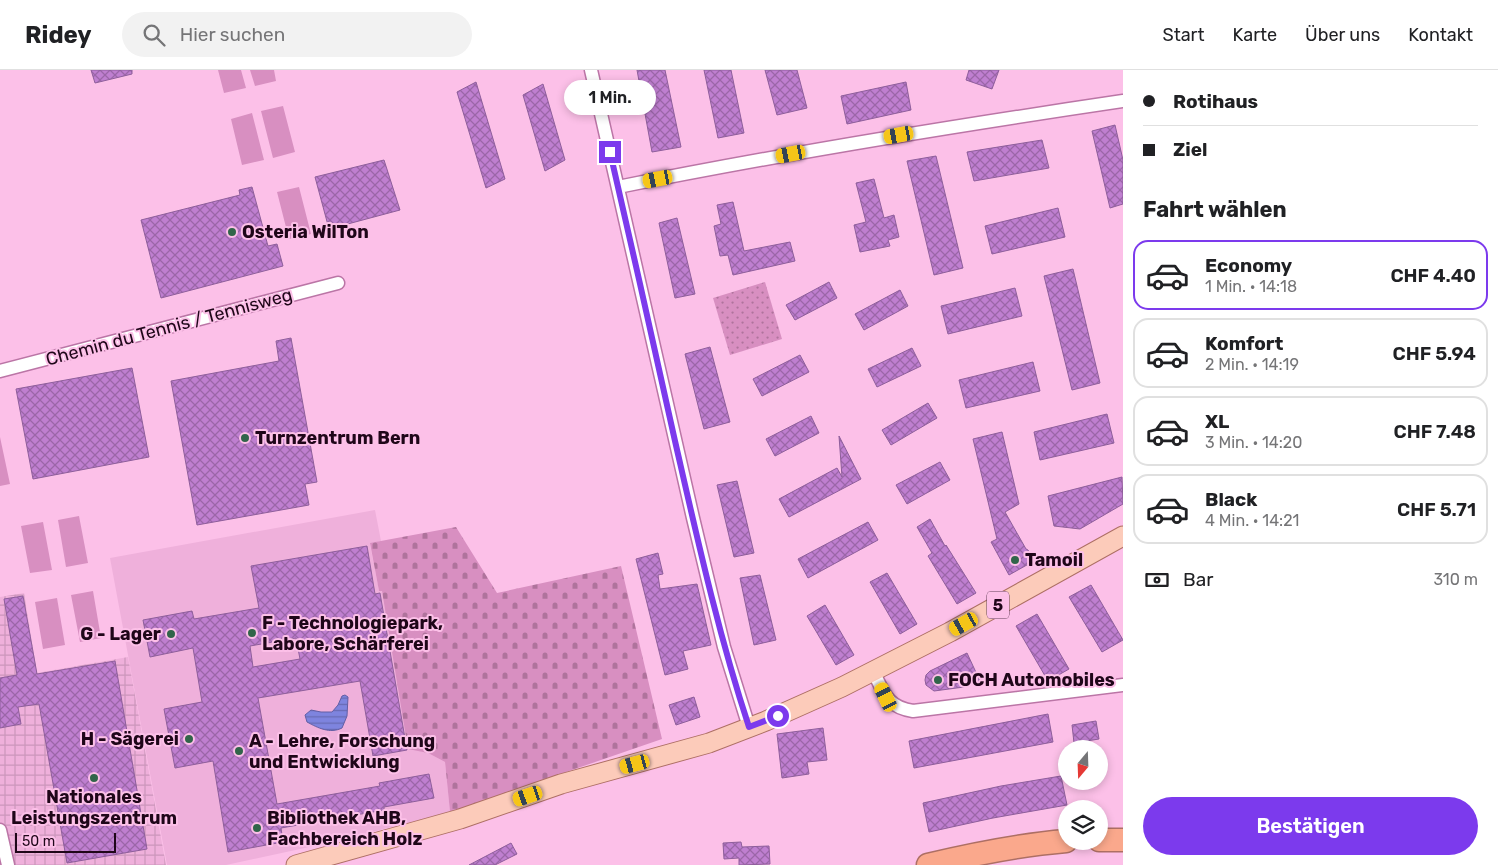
<!DOCTYPE html>
<html lang="de">
<meta charset="utf-8">
<style>
:root{--surface:#fff;--page:#f2f2f2;--text:#202124;--muted:#757577;--line:#e0e0e0;--accent:#7c3aed}
body{margin:0;font-family:Rubik,sans-serif;background:var(--page);color:var(--text);height:100vh;display:flex;flex-direction:column;font-size:19px;white-space:nowrap}
*{box-sizing:border-box;margin:0}
p{font-size:16px;color:var(--muted)}
.icon{flex:none;width:28px;height:28px;fill:none;stroke:currentColor;stroke-width:2;stroke-linecap:round;stroke-linejoin:round}
.map{position:relative;flex:1;overflow:hidden}
.sheet{display:flex;flex-direction:column;background:var(--surface);width:375px}
.sheet>*{flex:none}
.banner{display:grid;align-content:center;height:110px;padding:0 20px;background:var(--surface)}
.needle{width:32px;rotate:199deg}
.fabs{position:absolute;left:1058px;top:670px;display:grid;gap:10px}
.fabs a{display:grid;place-items:center;width:50px;height:50px;border-radius:50%;background:var(--surface);box-shadow:0 2px 8px #0003;font-size:25px}
.scale{position:absolute;left:15px;bottom:12px;width:101px;box-sizing:border-box;padding-left:5px;border:2px solid #1f0619;border-top:0;font-size:14px;line-height:18px;white-space:nowrap;color:#1f0619;-webkit-text-stroke:4px #fcc0e8;paint-order:stroke}
.end{position:absolute;width:22px;height:22px;margin:-11px;border:6px solid #7c3aed;background:#fff;box-shadow:0 0 0 2px #fff}
.from{border-radius:50%}
.bubble{position:absolute;height:35px;border-radius:18px;background:var(--surface);box-shadow:0 2px 8px #0003;font-size:16px;font-weight:600;line-height:35px;text-align:center}
.car{position:absolute;width:15px;height:30px;margin:-15px -8px;border-radius:6px;box-shadow:0 0 4px 1px #0007;background:linear-gradient(#f5c518 24%,#345 0 40%,#f5c518 0 76%,#345 0 86%,#f5c518 0)}
.banner b{display:flex;align-items:center;gap:18px;height:48px;font-size:19px}
.banner b+b{border-top:1px solid var(--line)}
.banner i{width:12px;height:12px;background:var(--text)}
ul{padding:0;list-style:none}
li{display:flex;align-items:center;gap:15px;height:70px;margin:0 10px 8px;padding:0 10px;border:2px solid var(--line);border-radius:15px}
li div{flex:1}
li b{display:block;font-size:19px}
li em{font-style:normal;font-weight:600}
li.active{border-color:var(--accent)}
li>.icon{width:45px;height:45px;stroke-width:1.5}
h2{padding:0 20px;font-size:22px;line-height:60px}
.pay{display:flex;align-items:center;gap:12px;height:55px;padding:0 20px;font-size:19px}
.pay p{margin-inline-start:auto}
.action{display:flex;gap:10px;margin-top:auto;padding:10px 20px}
.action a{flex:1;height:58px;border-radius:30px;background:var(--accent);color:#fff;font-size:20px;font-weight:600;line-height:58px;text-align:center}
header{display:flex;align-items:center;gap:30px;box-sizing:border-box;height:70px;padding:0 25px;background:var(--surface);border-bottom:1px solid var(--line)}
header strong{font-size:24px}
nav{display:flex;gap:28px;margin-inline-start:auto;font-size:18px}
.search{width:350px;height:45px;background:var(--page);display:flex;align-items:center;gap:12px;box-sizing:border-box;padding:0 18px;border-radius:28px;color:var(--muted);font-size:19px}
main{display:flex;flex:1;min-height:0}
.map>svg:first-child{display:block}
.built{fill:#efb0db}
.industrial{fill:url(#industrial-grid)}
.green{fill:url(#green-dots)}
.cemetery{fill:url(#cemetery-stones)}
.pitch{fill:#d88fc1}
.water{fill:url(#water-rules);stroke:#625ea4}
.building{fill:url(#building-cross-hatch);stroke:#8e5e9b;fill-rule:evenodd}
.lines{fill:none;stroke-linecap:round;stroke-linejoin:round}
.street-casing{stroke:#bb75a6;stroke-width:15}
.primary-casing{stroke:#ad6f64;stroke-width:21}
.highway-casing{stroke:#ad6f64;stroke-width:25}
.street{stroke:#fff;stroke-width:12}
.primary{stroke:#fccbba;stroke-width:19}
.highway{stroke:#faa88c;stroke-width:22}
.route{stroke:#7c3aed;stroke-width:6}
.poi-dot{fill:#31654a;stroke:#fcc0e8;stroke-width:2}
.labels{text-anchor:middle;dominant-baseline:central;stroke-width:4;stroke-linejoin:round;paint-order:stroke}
.shield{fill:#fcc0e8;stroke:#613e57;stroke-width:1}
.shield-label{font-size:16px;font-weight:bold;fill:#1f0619}
.poi-label{font-size:18px;font-weight:bold;fill:#1f0619;stroke:#fcc0e8;text-anchor:start}
.street-label{font-size:18px;fill:#1f0619;stroke:#fcc0e8}
</style>
<header>
<strong>Ridey</strong>
<div class="search"><svg class="icon" aria-label="search" viewBox="0 0 24 24"><circle cx="10" cy="10" r="6"/><path d="M15 15l6 6"/></svg>Hier suchen</div>
<nav><a>Start</a><a>Karte</a><a>Über uns</a><a>Kontakt</a></nav>
</header>
<main>
<div class="map">
<svg width="1123" height="795" viewBox="0 0 1123 795">
<defs>
<pattern id="industrial-grid" width="8" height="8" patternUnits="userSpaceOnUse" patternTransform="scale(1.25)"><rect width="8" height="8" fill="#efb0db"/><path d="M0 4h8M4 0v8" fill="none" stroke="#cc96bb"/></pattern>
<pattern id="green-dots" width="8" height="8" patternUnits="userSpaceOnUse" patternTransform="scale(1.25)"><rect width="8" height="8" fill="#d88fc1"/><path d="M2 2h.1M6 6h.1" fill="none" stroke="#af739c" stroke-width="1.8" stroke-linecap="round"/></pattern>
<pattern id="cemetery-stones" width="16" height="16" patternUnits="userSpaceOnUse" patternTransform="scale(1.25)"><rect width="16" height="16" fill="#d88fc1"/><path d="M2 7V4a2 2 0 0 1 4 0v3zM10 15v-3a2 2 0 0 1 4 0v3z" fill="#af739c"/></pattern>
<pattern id="water-rules" width="6" height="5" patternUnits="userSpaceOnUse" patternTransform="scale(1.25)"><rect width="6" height="5" fill="#7e84df"/><path d="M0 2.5h6" fill="none" stroke="#676ab4"/></pattern>
<pattern id="building-cross-hatch" width="8" height="8" patternUnits="userSpaceOnUse" patternTransform="scale(1.25)"><rect width="8" height="8" fill="#bf7fd0"/><path d="M0 0l8 8M0 8l8-8" fill="none" stroke="#9b66a8"/></pattern>
</defs>
<rect width="100%" height="100%" fill="#fcc0e8"/>
<path class="built" d="M375,440L381,471L370,474L379,521H382L428,683L445,692L450,742L337,771L226,795H167L110,488Z"/>
<path class="industrial" d="M24,523L37,603L128,587L166,795H0V527Z"/>
<path class="green" d="M765,212L782,269L730,285L713,228Z"/>
<path class="cemetery" d="M456,457L497,523L621,496L662,669L450,742L445,692L428,683L408,679L382,521H379L370,473Z"/>
<path class="pitch" d="M218,0H241L246,18L224,23Z
M250,0H274L276,11L255,16Z
M283,36L295,82L273,88L261,41Z
M252,43L264,90L242,95L231,49Z
M299,117L311,164L289,169L277,122Z
M0,367L10,414L0,416Z
M79,446L88,493L66,497L58,450Z
M43,452L52,500L30,503L21,456Z
M93,521L101,568L80,572L71,525Z
M57,528L65,575L43,579L35,532Z"/>
<path class="water" d="M345,625L348,627L347,646L342,658C330,664 318,658 307,652L305,645L311,640L321,642H332L338,635L342,626Z"/>
<path class="building" d="M91,0H132V4L95,13Z
M637,0H665L681,77L652,82Z
M704,0H731L744,63L718,68Z
M765,0H797L807,38L777,45Z
M969,0H999L992,19L966,10Z
M476,12L505,109L486,118L457,22Z
M906,12L911,40L847,54L841,26Z
M543,14L565,90L545,101L523,25Z
M1115,55L1123,90V134L1110,138L1092,61Z
M1042,70L1049,98L974,111L967,82Z
M936,86L963,198L934,205L907,91Z
M384,90L400,140L329,159L315,107Z
M874,109L884,148L894,145L899,167L888,170L890,176L860,182L854,155L866,152L856,113Z
M252,117L268,176L277,174L283,196L161,228L141,150L240,125L239,120Z
M733,132L744,181L790,172L795,191L733,205L728,185L720,186L714,156L721,154L717,135Z
M1058,138L1065,167L992,184L985,156Z
M677,148L695,224L675,228L659,153Z
M1073,199L1100,313L1072,320L1044,206Z
M829,212L837,228L795,250L786,235Z
M1015,218L1022,246L948,264L941,236Z
M900,220L908,236L864,260L855,244Z
M291,268L317,412L305,414L309,435L197,455L171,311L279,291L276,271Z
M710,277L730,352L704,359L685,284Z
M912,278L921,296L877,317L868,299Z
M800,285L809,302L762,326L753,309Z
M1033,292L1040,321L966,338L959,310Z
M132,298L149,387L33,409L16,319Z
M928,333L937,348L891,375L882,360Z
M1107,344L1114,373L1040,390L1034,362Z
M811,346L819,363L775,386L766,369Z
M1002,362L1019,434L1005,442L1026,479L1028,480L1034,491L1009,505L991,472L997,469L973,369Z
M839,366L861,409L789,447L779,429L837,398L842,407Z
M940,392L950,410L907,434L896,415Z
M1122,407L1123,434L1080,459L1054,456L1048,426Z
M737,411L754,483L734,487L717,415Z
M930,449L945,476L946,475L976,523L957,534L928,486L932,483L917,457Z
M868,452L878,470L808,508L798,489Z
M367,476L375,524L380,523L407,680L373,686L360,611L258,628L277,734L380,716L379,713L429,704L434,728L384,737V740L281,758L283,772L228,782L213,691L175,698L166,650L164,639L202,632L193,578L150,587L143,550L192,541L194,549L259,538L251,496ZM296,568L300,589L253,597L250,576Z
M658,483L663,504L658,505L660,519L697,514L711,575L683,581L688,599L665,605L636,489Z
M887,503L917,554L900,564L870,512Z
M760,505L776,570L754,575L740,508Z
M1091,515L1123,570L1102,582L1069,527Z
M23,526L37,604L115,591L147,779L67,793L39,634L18,637L21,654L0,658V608L17,605L4,529Z
M825,535L854,585L836,595L807,546Z
M1037,544L1069,599L1048,611L1016,556Z
M967,583L980,611L964,617L934,621L926,615L925,610L926,605L930,601Z
M694,627L700,647L676,655L669,635Z
M1048,644L1053,672L914,698L909,671Z
M1096,651L1099,669L1074,673L1072,655Z
M823,658L827,690L807,692L809,704L782,708L777,664Z
M1061,706L1067,735L993,748L929,762L923,733L1001,716Z
M741,772L742,777L769,776L770,794L739,795V788L724,789L723,773Z
M511,773L517,784L495,795H469Z"/>
<g class="lines">
<g class="street-casing">
<path id="street" d="M591,0L693,448L724,577L749,657
M618,117C786,83 954,56 1123,31
M0,301L338,213
M873,601C884,623 887,637 913,641L1123,615
M0,760L8,795"/>
</g>
<g class="primary-casing">
<path id="primary" d="M296,795L460,749L561,714L709,673L766,651L842,617L950,562L1123,466"/>
</g>
<g class="highway-casing">
<path id="highway" d="M1099,770H1123
M928,795C974,784 1019,775 1066,771"/>
</g>
<use href="#street" class="street"/>
<use href="#primary" class="primary"/>
<use href="#highway" class="highway"/>
</g>
<g class="lines">
<path class="route" d="M610,82C632,178 654,275 675,371C697,467 718,563 749,657L778,646"/>
</g>
<g class="poi-dot">
<circle cx="232" cy="162" r="5"/>
<circle cx="245" cy="368" r="5"/>
<circle cx="1015" cy="490" r="5"/>
<circle cx="252" cy="563" r="5"/>
<circle cx="171" cy="564" r="5"/>
<circle cx="938" cy="610" r="5"/>
<circle cx="189" cy="669" r="5"/>
<circle cx="239" cy="681" r="5"/>
<circle cx="94" cy="708" r="5"/>
<circle cx="257" cy="758" r="5"/>
</g>
<g class="labels">
<rect class="shield" x="987" y="521.5" width="22" height="27" rx="4"/>
<g class="shield-label">
<text x="998" y="535">5</text>
</g>
<g class="poi-label">
<text x="242" y="162">Osteria WilTon</text>
<text x="255" y="368">Turnzentrum Bern</text>
<text x="1025" y="490">Tamoil</text>
<text x="262" y="553">F - Technologiepark,<tspan x="262" dy="21">Labore, Schärferei</tspan></text>
<text x="161" y="564" text-anchor="end">G - Lager</text>
<text x="948" y="610">FOCH Automobiles</text>
<text x="179" y="669" text-anchor="end">H - Sägerei</text>
<text x="249" y="671">A - Lehre, Forschung<tspan x="249" dy="21">und Entwicklung</tspan></text>
<text x="94" y="727" text-anchor="middle">Nationales<tspan x="94" dy="21">Leistungszentrum</tspan></text>
<text x="267" y="748">Bibliothek AHB,<tspan x="267" dy="21">Fachbereich Holz</tspan></text>
</g>
<g class="street-label">
<text transform="translate(169 257) rotate(-15)">Chemin du Tennis / Tennisweg</text>
</g>
</g>
</svg>
<div class="fabs">
<a><svg class="needle" viewBox="-14 -14 28 28"><path d="M0-13l5 13h-10z" fill="#e53935"/><path d="M0 13l5-13h-10z" fill="#757577"/></svg></a>
<a><svg class="icon" aria-label="layers" viewBox="0 0 24 24"><path d="M12 4l9 5-9 5-9-5zM3 14l9 5 9-5"/></svg></a>
</div>
<div class="scale">50 m</div>
<i class="end from" style="left:778px;top:646px"></i>
<i class="end" style="left:610px;top:82px"></i>
<div class="bubble" style="left:564px;top:10px;width:92px">1 Min.</div>
<i class="car" style="left:899px;top:65px;rotate:260deg"></i>
<i class="car" style="left:791px;top:84px;rotate:259deg"></i>
<i class="car" style="left:658px;top:109px;rotate:259deg"></i>
<i class="car" style="left:964px;top:554px;rotate:241deg"></i>
<i class="car" style="left:886px;top:627px;rotate:334deg"></i>
<i class="car" style="left:635px;top:694px;rotate:255deg"></i>
<i class="car" style="left:528px;top:726px;rotate:251deg"></i>
</div>
<section class="sheet">
<div class="banner">
<b><i class="from"></i>Rotihaus</b>
<b><i></i>Ziel</b>
</div>
<h2>Fahrt wählen</h2>
<ul>
<li class="active"><svg class="icon" aria-label="car" viewBox="0 0 24 24"><path d="M5 17H2v-5l4-1 3-4h7l3 4 3 1v5h-3M9 17h6M6 11h13"/><circle cx="7" cy="17" r="2"/><circle cx="17" cy="17" r="2"/></svg><div><b>Economy</b><p>1 Min. · 14:18</p></div><em>CHF 4.40</em></li>
<li><svg class="icon" aria-label="car" viewBox="0 0 24 24"><path d="M5 17H2v-5l4-1 3-4h7l3 4 3 1v5h-3M9 17h6M6 11h13"/><circle cx="7" cy="17" r="2"/><circle cx="17" cy="17" r="2"/></svg><div><b>Komfort</b><p>2 Min. · 14:19</p></div><em>CHF 5.94</em></li>
<li><svg class="icon" aria-label="car" viewBox="0 0 24 24"><path d="M5 17H2v-5l4-1 3-4h7l3 4 3 1v5h-3M9 17h6M6 11h13"/><circle cx="7" cy="17" r="2"/><circle cx="17" cy="17" r="2"/></svg><div><b>XL</b><p>3 Min. · 14:20</p></div><em>CHF 7.48</em></li>
<li><svg class="icon" aria-label="car" viewBox="0 0 24 24"><path d="M5 17H2v-5l4-1 3-4h7l3 4 3 1v5h-3M9 17h6M6 11h13"/><circle cx="7" cy="17" r="2"/><circle cx="17" cy="17" r="2"/></svg><div><b>Black</b><p>4 Min. · 14:21</p></div><em>CHF 5.71</em></li>
</ul>
<div class="pay"><svg class="icon" aria-label="cash" viewBox="0 0 24 24"><path d="M3 7h18v10H3z"/><circle cx="12" cy="12" r="2"/></svg>Bar<p>310 m</p></div>
<div class="action"><a>Bestätigen</a></div>
</section>
</main>
